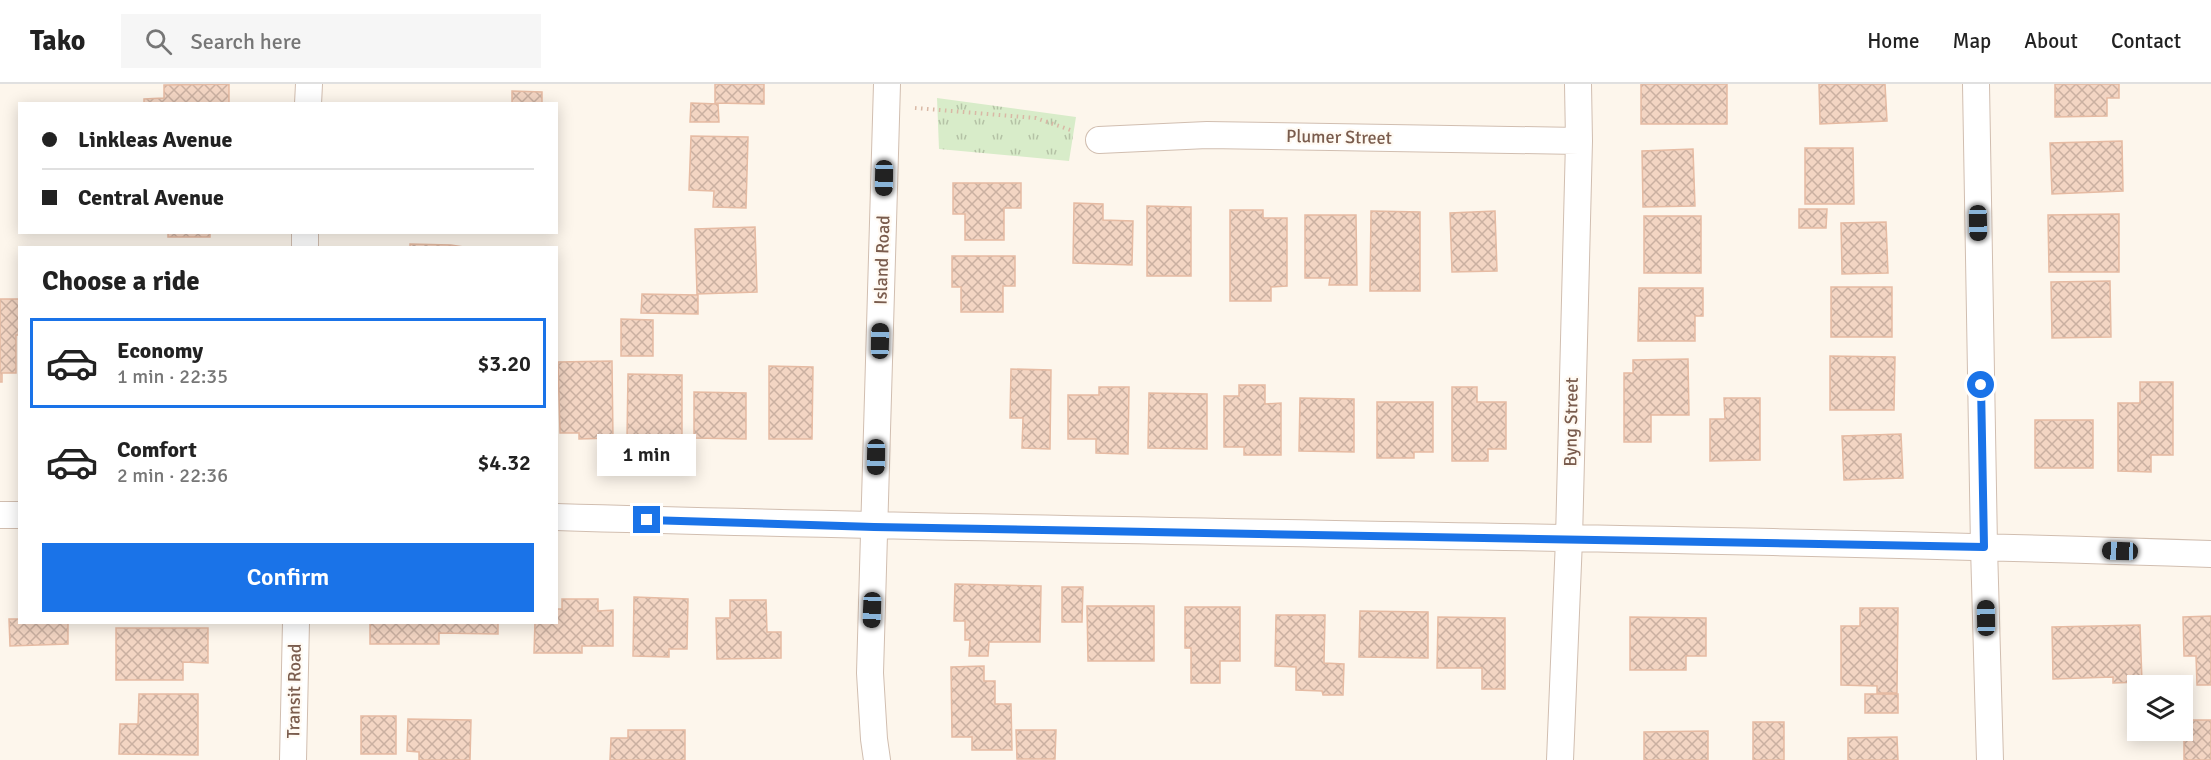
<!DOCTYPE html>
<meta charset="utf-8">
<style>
:root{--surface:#fff;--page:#f6f6f6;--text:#222;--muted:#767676;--line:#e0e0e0;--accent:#1a73e8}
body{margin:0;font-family:Signika,sans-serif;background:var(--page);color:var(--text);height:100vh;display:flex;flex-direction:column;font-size:22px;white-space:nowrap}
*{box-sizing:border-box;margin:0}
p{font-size:20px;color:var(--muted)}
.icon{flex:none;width:33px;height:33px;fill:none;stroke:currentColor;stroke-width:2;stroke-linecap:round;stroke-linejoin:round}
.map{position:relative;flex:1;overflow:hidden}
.panel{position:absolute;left:18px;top:162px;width:540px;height:378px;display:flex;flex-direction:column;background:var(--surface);border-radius:0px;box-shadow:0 3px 15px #0003}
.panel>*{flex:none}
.hud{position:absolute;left:18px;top:18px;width:540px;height:132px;border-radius:0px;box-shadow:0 3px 15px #0003;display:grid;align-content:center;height:132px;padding:0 24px;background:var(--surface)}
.fabs{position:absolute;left:2127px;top:591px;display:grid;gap:12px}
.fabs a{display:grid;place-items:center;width:66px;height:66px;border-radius:0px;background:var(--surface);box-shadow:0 3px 15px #0003;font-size:30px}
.end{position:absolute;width:27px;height:27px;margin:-14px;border:8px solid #1a73e8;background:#fff;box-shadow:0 0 0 3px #fff}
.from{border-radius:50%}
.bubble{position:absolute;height:42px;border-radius:0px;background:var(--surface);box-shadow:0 3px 15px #0003;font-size:20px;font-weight:600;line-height:42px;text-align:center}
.car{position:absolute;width:18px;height:36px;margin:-18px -9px;border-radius:8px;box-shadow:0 0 4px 2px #0007;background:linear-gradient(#222 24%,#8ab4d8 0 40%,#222 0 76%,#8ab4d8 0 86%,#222 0)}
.hud b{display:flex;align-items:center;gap:21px;height:57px;font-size:22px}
.hud b+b{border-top:2px solid var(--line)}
.hud i{width:15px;height:15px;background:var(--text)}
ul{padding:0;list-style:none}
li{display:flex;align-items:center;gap:18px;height:90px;margin:0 12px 9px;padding:0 12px;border:3px solid transparent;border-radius:0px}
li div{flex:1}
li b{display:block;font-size:22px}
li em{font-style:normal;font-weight:600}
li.selected{border-color:var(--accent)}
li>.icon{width:54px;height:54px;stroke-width:1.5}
h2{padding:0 24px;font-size:27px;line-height:72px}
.cta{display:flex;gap:12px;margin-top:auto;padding:12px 24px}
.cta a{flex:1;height:69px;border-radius:0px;background:var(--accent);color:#fff;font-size:24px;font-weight:600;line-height:69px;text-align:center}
header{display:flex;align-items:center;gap:36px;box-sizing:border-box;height:84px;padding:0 30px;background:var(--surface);border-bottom:2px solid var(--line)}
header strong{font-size:28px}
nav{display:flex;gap:33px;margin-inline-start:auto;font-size:21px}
.search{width:420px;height:54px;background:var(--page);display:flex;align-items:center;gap:15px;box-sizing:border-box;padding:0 21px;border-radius:0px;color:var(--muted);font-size:22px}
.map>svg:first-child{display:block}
.grass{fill:url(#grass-tufts)}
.building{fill:url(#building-cross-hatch);stroke:#e6bba3;stroke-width:1.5}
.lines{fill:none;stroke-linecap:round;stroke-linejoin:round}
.minor-casing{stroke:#d1beb0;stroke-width:28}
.path{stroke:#d9b8a5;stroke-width:4;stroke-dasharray:1.5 4.5;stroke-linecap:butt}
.minor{stroke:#fff;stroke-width:26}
.route{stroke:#1a73e8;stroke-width:8}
.labels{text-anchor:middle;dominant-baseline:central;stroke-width:4.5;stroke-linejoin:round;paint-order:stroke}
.street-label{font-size:18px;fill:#7a5c4d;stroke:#fffaf3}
</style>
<header>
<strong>Tako</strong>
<div class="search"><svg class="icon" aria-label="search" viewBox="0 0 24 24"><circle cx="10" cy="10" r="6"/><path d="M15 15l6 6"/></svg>Search here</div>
<nav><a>Home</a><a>Map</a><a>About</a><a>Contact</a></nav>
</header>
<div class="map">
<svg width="2211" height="676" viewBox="0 0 2211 676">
<defs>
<pattern id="grass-tufts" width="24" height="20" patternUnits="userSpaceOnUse" patternTransform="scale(1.5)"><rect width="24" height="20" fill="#d8ecc9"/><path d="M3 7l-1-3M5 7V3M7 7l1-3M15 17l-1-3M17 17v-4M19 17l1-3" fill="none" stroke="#b4c2a5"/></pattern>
<pattern id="building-cross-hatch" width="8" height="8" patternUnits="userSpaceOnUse" patternTransform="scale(1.5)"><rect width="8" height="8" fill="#f3d5c3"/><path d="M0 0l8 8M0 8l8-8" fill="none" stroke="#cab0a1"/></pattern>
</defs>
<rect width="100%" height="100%" fill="#fdf6ec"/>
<path class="grass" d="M937,14L1076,33L1069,77L939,65Z"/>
<path class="building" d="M229,0V20H144V15L164,14V1Z
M715,0H764V20L715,19Z
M1641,0H1727V40H1641Z
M1819,0H1885L1887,37L1820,40Z
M2055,0H2119V14H2107V32L2055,33Z
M512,7L542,8V20H512Z
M691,19L718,20L719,38H690Z
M691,52L748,53L746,124L713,123L714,107L689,106Z
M2122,57L2123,107L2052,110L2050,59Z
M1805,64H1853L1854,120H1805Z
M1693,65L1695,122L1643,123L1642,67Z
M953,99H1021V124H1004V156H965V130H953Z
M1074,119L1103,120V136L1133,137L1132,181L1073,179Z
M1147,122L1191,123V192H1147Z
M1799,125H1827L1826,144H1799Z
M1230,126H1263V134H1287V202L1271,203V217H1230Z
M1371,127L1420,128V207H1370Z
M1495,127L1497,187L1452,188L1450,129Z
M2119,130V188H2049L2048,131Z
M1305,131H1356L1357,201H1329L1330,194H1305Z
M1644,132H1701V189H1644Z
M1886,138L1888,189L1842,190L1841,139Z
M755,143L757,208L697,210L695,145Z
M168,148H210V153H168Z
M410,160L451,161L470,164H410Z
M952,172H1015V202H1003V228H961V203H952Z
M2110,197L2111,253L2052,254L2051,198Z
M1831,203H1892V253H1831Z
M1639,204H1703V232H1695V257H1638Z
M642,210L698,211V230L641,229Z
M0,215H20V251H16V289H2V298H0Z
M621,235L653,236V272H621Z
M1830,272L1895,273L1894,326H1830Z
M1688,275L1689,331H1651V358H1624V289H1633V276Z
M612,277L613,354L579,355V349H560L558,278Z
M769,282L813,283L812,355H769Z
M1011,285L1051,286L1050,365L1022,364L1023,334H1010Z
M628,290L682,291V355H627Z
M2140,298H2173V371H2151V388L2118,387V319H2140Z
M1239,301H1265V320L1281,319V371H1244V363H1224V312H1239Z
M1099,303H1129L1128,370L1096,369V355H1068V311H1099Z
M1452,303H1477V318H1506V365H1488V377H1452Z
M694,308L746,309V355L694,354Z
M1149,309L1207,310V365L1148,364Z
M1300,314L1354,315V368L1299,367Z
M1724,314H1760V376L1710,377V335H1725Z
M1377,318H1433V368H1414V374H1377Z
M2035,336H2093V384H2035Z
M1901,350L1903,394L1844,396L1842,352Z
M955,500L1041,502L1040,558H989L988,572H969L970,556H965V537H954Z
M1062,503H1083L1082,538H1062Z
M634,513L688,515L687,565H669V573L633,572Z
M562,515H598V527L613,526V562H582V569H534L535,538H556V525H562Z
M730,516H766L767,548H781V574L717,575L716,534H730Z
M1087,522H1154V577H1088Z
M1185,523H1240V577H1220V599H1191V564H1185Z
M1860,524H1898L1897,609H1877V602L1841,601V542H1860Z
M1360,527L1428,528V574L1359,573Z
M1276,531H1325L1324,579L1344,580L1343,611H1323L1322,607L1296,606V583L1275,582Z
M2211,532V601H2197L2196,572H2184L2183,533Z
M1438,533L1505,534V605H1482V584H1437Z
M1630,533L1706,534V572H1686V586H1630Z
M9,535H20V538H68V560L10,562Z
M370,538H498V550L439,549V560H370Z
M2140,541L2142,598L2113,599V593L2053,595L2052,543Z
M116,544H208V579L183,578V596H116Z
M984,582V597H995V620H1011L1012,666H972V653H952L951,583Z
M139,610H198V671L119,670L120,640H138Z
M1865,610H1898V629H1865Z
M361,632H396V670H361Z
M408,635L471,636L470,676H419V668L407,667Z
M2184,636H2211V676H2184Z
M1753,638H1784V676H1753Z
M628,646H685V676H610L611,654H628Z
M1016,646H1056L1055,675H1017Z
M1708,647V676H1644V648Z
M1897,653L1898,676H1848V654Z"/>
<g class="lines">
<g class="minor-casing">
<path id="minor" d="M1976,0L1984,463L1990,676
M308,20L309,0
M1099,56L1207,51L1579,57
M305,164V148
M0,431H20
M556,433C1108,450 1660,451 2211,470
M293,676L296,538
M877,676L874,655L870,589L887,0
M1560,676L1569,455L1579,57L1578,0"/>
</g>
<path class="path" d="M915,24L1036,34L1073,47"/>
<use href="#minor" class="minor"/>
</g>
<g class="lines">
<path class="route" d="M647,436L874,443L1984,463L1981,301"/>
</g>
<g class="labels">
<g class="street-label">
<text transform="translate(1339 53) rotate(1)">Plumer Street</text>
<text transform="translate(882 176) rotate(-88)">Island Road</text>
<text transform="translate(1571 338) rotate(-89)">Byng Street</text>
<text transform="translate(294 607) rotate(-89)">Transit Road</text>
</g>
</g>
</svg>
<div class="fabs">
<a><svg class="icon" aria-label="layers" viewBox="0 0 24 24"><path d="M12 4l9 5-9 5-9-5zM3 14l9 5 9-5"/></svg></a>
</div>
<i class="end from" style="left:1981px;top:301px"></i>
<i class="end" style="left:647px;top:436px"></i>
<div class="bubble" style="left:597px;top:350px;width:99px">1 min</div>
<i class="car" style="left:884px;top:94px;rotate:181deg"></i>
<i class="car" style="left:1978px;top:139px;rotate:179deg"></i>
<i class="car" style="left:880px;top:257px;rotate:1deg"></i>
<i class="car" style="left:876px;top:373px;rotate:181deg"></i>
<i class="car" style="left:2120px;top:467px;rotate:272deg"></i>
<i class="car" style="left:872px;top:526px;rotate:182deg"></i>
<i class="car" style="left:1986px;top:534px;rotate:359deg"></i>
<div class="hud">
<b><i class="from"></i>Linkleas Avenue</b>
<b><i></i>Central Avenue</b>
</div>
<section class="panel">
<h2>Choose a ride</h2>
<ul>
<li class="selected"><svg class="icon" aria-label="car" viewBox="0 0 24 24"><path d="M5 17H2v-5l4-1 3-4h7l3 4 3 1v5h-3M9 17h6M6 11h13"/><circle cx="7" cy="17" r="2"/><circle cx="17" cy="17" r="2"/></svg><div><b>Economy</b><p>1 min · 22:35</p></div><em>$3.20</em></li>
<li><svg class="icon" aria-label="car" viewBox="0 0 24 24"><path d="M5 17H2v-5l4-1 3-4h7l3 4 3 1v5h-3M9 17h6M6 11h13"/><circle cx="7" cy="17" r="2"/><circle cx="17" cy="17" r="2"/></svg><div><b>Comfort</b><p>2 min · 22:36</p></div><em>$4.32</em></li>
</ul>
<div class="cta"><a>Confirm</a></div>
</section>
</div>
